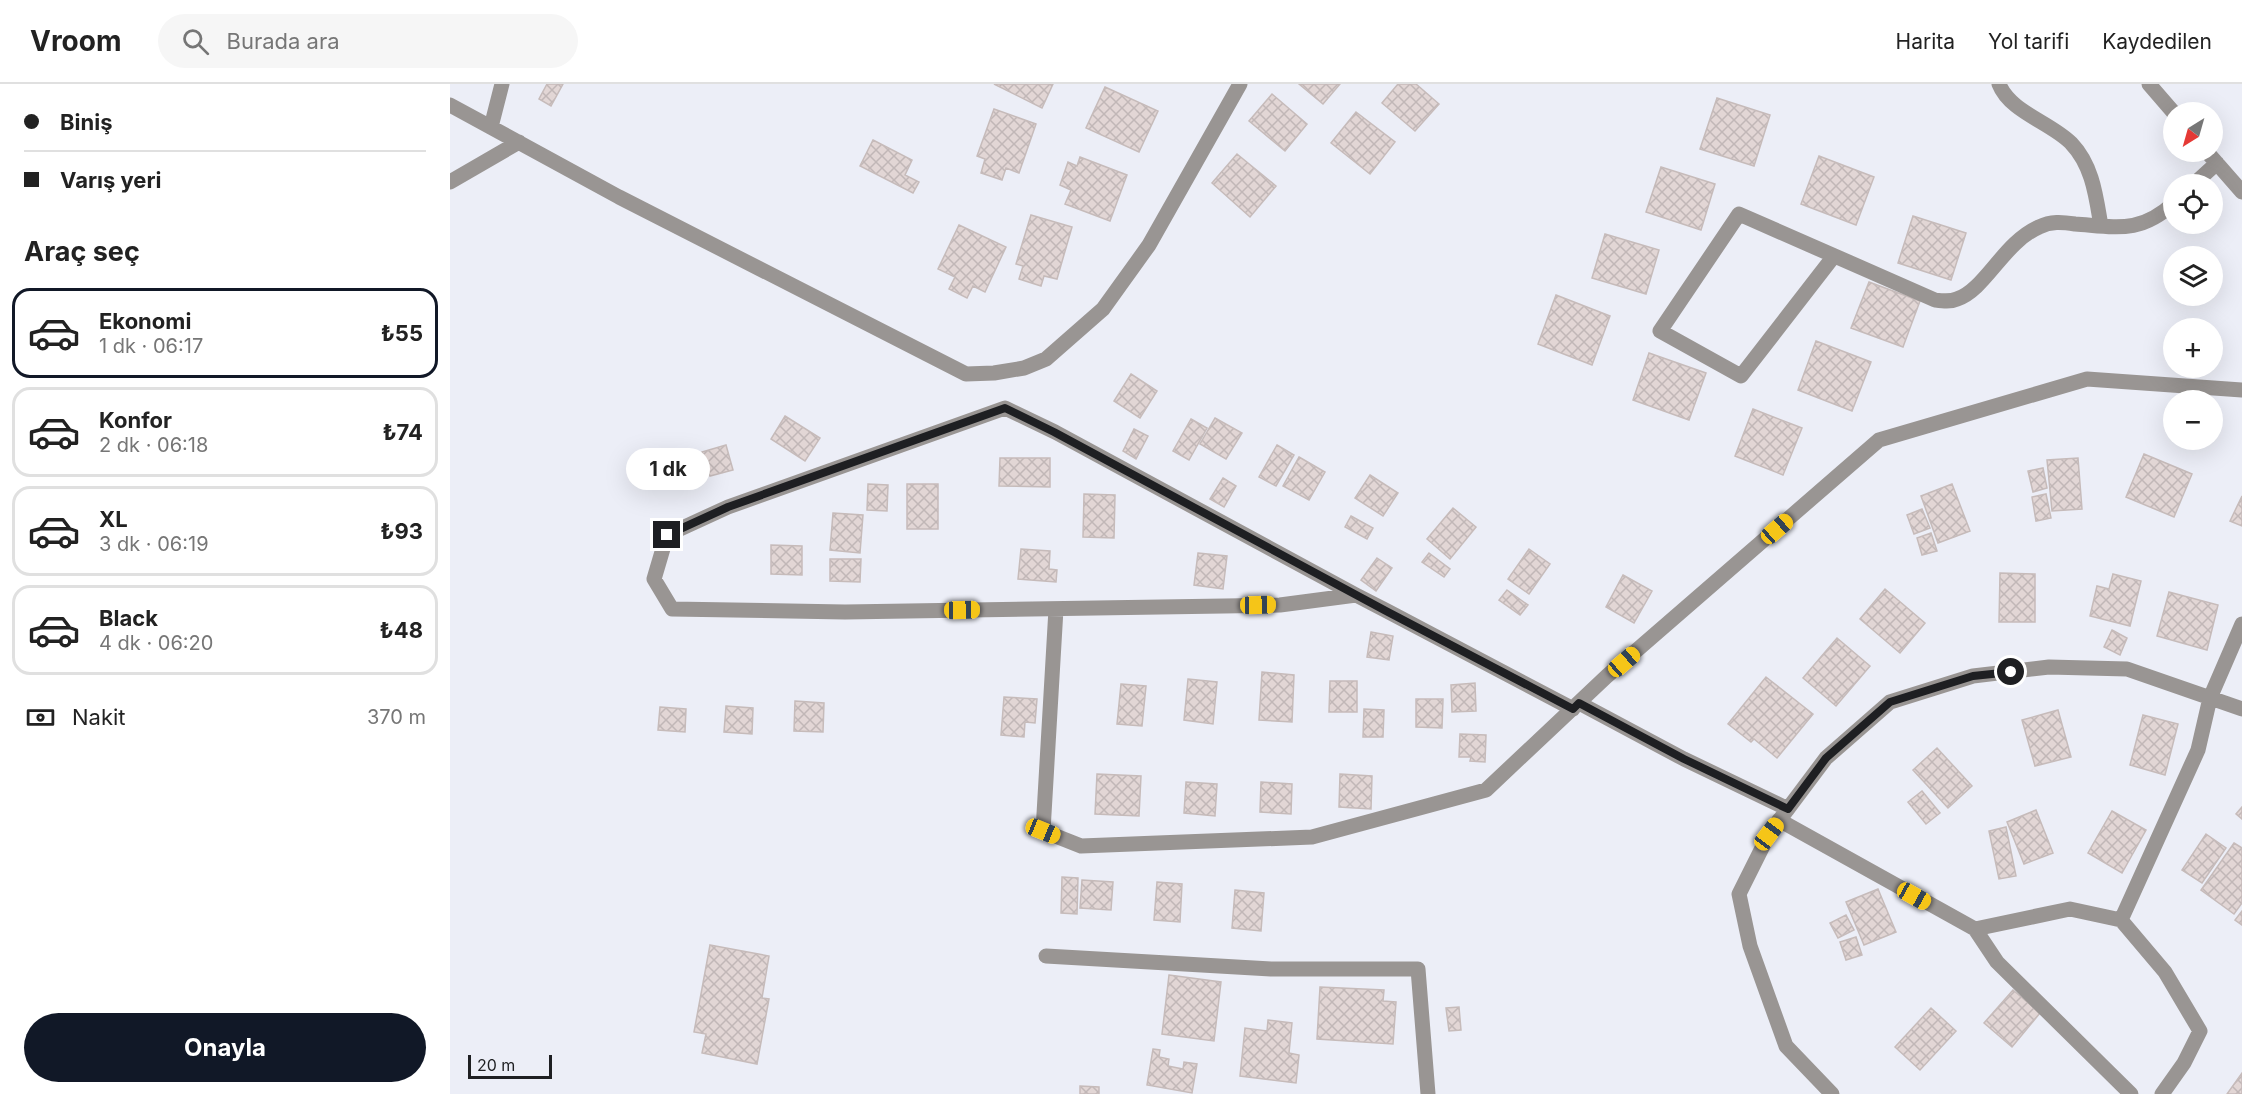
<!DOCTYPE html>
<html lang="tr">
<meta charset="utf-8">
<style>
:root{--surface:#fff;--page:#f6f6f6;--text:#222;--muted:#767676;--line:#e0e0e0;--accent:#111827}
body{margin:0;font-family:Inter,sans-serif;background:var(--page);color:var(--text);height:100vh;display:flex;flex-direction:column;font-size:22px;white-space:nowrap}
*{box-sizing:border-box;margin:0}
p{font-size:20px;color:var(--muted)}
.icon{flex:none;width:33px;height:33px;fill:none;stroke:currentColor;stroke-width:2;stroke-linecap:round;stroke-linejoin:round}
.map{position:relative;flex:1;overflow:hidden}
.panel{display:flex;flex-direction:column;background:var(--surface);width:450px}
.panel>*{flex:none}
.guide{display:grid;align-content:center;height:132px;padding:0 24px;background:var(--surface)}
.needle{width:39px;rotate:217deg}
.fabs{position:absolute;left:1713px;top:18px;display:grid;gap:12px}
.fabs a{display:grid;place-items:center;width:60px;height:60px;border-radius:50%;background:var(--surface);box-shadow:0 6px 24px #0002;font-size:30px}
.scale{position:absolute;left:18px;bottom:15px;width:84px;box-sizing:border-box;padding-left:6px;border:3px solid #1e1f22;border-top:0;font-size:16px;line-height:21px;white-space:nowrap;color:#1e1f22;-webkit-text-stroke:4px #eceef7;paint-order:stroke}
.end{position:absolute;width:27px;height:27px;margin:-14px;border:8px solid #1e1f22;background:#fff;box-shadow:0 0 0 3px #fff}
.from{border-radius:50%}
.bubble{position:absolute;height:42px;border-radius:21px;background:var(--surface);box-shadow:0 6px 24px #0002;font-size:20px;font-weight:700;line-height:42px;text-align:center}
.car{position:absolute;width:18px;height:36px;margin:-18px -9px;border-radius:8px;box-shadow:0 0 4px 2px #0007;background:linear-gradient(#f5c518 24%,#345 0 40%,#f5c518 0 76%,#345 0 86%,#f5c518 0)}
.guide b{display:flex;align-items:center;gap:21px;height:57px;font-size:22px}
.guide b+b{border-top:2px solid var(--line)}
.guide i{width:15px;height:15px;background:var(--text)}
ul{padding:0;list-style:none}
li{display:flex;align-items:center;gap:18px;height:90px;margin:0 12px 9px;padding:0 12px;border:3px solid var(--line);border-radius:18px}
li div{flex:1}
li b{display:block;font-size:22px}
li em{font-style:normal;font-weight:700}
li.on{border-color:var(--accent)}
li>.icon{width:54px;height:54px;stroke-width:1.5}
h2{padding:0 24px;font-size:27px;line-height:72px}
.pay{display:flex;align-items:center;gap:15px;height:66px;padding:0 24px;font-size:22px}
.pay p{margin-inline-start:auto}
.cta{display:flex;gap:12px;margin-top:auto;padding:12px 24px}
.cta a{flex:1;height:69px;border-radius:36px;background:var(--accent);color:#fff;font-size:24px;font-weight:700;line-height:69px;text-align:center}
header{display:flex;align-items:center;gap:36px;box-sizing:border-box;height:84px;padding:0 30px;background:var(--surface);border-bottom:2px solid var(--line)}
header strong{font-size:28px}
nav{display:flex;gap:33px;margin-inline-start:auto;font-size:21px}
.search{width:420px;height:54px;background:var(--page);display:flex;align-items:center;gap:15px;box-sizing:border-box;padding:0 21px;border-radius:33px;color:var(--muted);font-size:22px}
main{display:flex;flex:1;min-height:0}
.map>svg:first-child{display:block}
.building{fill:url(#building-cross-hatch);stroke:#c6bbba;stroke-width:1.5}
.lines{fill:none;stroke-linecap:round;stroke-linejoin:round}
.minor{stroke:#999593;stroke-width:15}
.route{stroke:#1e1f22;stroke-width:8}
</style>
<header>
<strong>Vroom</strong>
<div class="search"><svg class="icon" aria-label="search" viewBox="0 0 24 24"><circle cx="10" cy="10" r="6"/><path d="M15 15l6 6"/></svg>Burada ara</div>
<nav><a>Harita</a><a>Yol tarifi</a><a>Kaydedilen</a></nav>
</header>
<main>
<section class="panel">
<div class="guide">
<b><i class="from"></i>Biniş</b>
<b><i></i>Varış yeri</b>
</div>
<h2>Araç seç</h2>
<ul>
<li class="on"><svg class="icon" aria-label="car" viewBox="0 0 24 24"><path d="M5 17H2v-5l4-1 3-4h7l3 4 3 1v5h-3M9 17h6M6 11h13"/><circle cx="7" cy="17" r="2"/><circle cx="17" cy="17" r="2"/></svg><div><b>Ekonomi</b><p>1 dk · 06:17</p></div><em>₺55</em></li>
<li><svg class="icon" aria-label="car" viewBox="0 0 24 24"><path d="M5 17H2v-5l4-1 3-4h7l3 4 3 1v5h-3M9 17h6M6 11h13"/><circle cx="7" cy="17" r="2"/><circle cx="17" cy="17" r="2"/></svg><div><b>Konfor</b><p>2 dk · 06:18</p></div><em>₺74</em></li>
<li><svg class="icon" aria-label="car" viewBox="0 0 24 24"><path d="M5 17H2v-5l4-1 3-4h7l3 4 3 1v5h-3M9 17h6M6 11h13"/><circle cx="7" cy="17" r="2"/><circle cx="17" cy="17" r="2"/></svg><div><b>XL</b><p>3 dk · 06:19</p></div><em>₺93</em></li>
<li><svg class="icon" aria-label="car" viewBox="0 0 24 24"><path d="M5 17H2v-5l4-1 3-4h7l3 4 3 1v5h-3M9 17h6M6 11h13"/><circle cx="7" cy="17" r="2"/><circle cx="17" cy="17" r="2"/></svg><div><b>Black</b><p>4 dk · 06:20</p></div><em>₺48</em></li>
</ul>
<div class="pay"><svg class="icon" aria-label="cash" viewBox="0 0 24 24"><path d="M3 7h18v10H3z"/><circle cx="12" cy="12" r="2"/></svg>Nakit<p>370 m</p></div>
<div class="cta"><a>Onayla</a></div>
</section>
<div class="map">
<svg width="1792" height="1010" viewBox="0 0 1792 1010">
<defs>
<pattern id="building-cross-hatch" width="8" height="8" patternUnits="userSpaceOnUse" patternTransform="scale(1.5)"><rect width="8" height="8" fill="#e2d6d5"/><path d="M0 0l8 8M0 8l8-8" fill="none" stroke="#c1b7b7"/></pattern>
</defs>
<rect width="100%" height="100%" fill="#eceef7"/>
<path class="building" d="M97,0H113L101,22L89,15Z
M544,0H603L592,24Z
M849,0H890L873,20Z
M948,0H966L989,20L965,47L932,19Z
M655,3L708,27L689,68L636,44Z
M822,10L857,40L835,67L799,37Z
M1267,14L1320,31L1304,82L1250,65Z
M544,25L586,40L569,89L556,84L552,96L531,89L535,75L527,72Z
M906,28L945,58L920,90L881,59Z
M423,56L462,76L455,91L469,98L463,109L410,82Z
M787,70L826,102L800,133L762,99Z
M1369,72L1424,93L1406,141L1351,120Z
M630,73L677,91L660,137L615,120L621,106L610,101L618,78L627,82Z
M1211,83L1265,100L1251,146L1196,128Z
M581,131L622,143L607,195L594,192L591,202L569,195L573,182L566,180Z
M1463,132L1516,149L1501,196L1448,179Z
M509,141L556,163L535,208L523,202L517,214L499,205L505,193L488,185Z
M1155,150L1209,166L1196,210L1142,194Z
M1419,198L1470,217L1453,263L1401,244Z
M1106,211L1160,232L1142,281L1088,260Z
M1366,257L1421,278L1402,327L1348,306Z
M1199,269L1256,289L1239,336L1183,316Z
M681,290L707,307L690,334L664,317Z
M1303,325L1352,344L1333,391L1285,372Z
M335,332L370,354L355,377L321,355Z
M765,334L792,349L776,375L750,360Z
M741,335L757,344L739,376L723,367Z
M684,345L698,352L686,375L673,367Z
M276,361L283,386L260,392L252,368Z
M827,361L844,371L826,402L809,393Z
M1694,370L1742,390L1724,433L1676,413Z
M849,373L875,388L859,416L833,402Z
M550,374H600V403L549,402Z
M1628,374L1632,425L1602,427L1597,376Z
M1593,384L1597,404L1583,408L1578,387Z
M920,391L948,409L933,432L905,414Z
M773,394L786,402L774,423L760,415Z
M418,400L438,401L437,427L417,426Z
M457,400H488V445H457Z
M1502,400L1520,447L1488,459L1471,412Z
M634,410L665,411L664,454L633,453Z
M1596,410L1601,434L1586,437L1582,413Z
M1792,412V442L1780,437Z
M1003,424L1026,443L1000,475L977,455Z
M1472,425L1480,444L1464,450L1457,431Z
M383,429L413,431L410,469L380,466Z
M901,432L923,444L917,455L895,443Z
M1481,449L1487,467L1472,471L1467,454Z
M321,461L352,462V491L321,490Z
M571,465L600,467L599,485L607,486L606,498L568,495Z
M1079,465L1100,480L1079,510L1058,495Z
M748,469L777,472L773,505L744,501Z
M979,469L1000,485L994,493L972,478Z
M927,474L942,484L926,507L911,496Z
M380,475H411L410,498L380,497Z
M1550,489L1585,490V538H1549Z
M1663,490L1691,497L1680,542L1640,532L1647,502L1659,505Z
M1173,491L1202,507L1184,539L1156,523Z
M1435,505L1475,539L1450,569L1410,535Z
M1057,506L1078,521L1070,531L1049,516Z
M1719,508L1768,521L1757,566L1707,552Z
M1662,546L1677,554L1670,571L1654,563Z
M921,548L943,552L939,576L917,573Z
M1387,554L1420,582L1386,622L1353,594Z
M812,588L844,591L842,638L809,636Z
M1316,593L1363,630L1327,674L1304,655L1301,658L1278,640Z
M738,595L767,598L763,640L734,636Z
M880,597H907V628H879Z
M1025,599L1026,627L1002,628L1001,601Z
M671,600L696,602L692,642L667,640Z
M554,613L587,615L585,639L575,638L574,653L551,651Z
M966,615H993L992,644L966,643Z
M345,617L374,619L373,648L344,647Z
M276,622L303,624L302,650L274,648Z
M210,623L236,625L235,648L208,646Z
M914,625L934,626L933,653H913Z
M1608,626L1621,673L1585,682L1572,636Z
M1693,631L1728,640L1715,691L1680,681Z
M1010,650L1036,651L1035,678L1020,677L1021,673H1009Z
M1487,664L1522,702L1498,724L1463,686Z
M647,690L691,692L689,732L645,730Z
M890,690L922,692L921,725L889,723Z
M736,698L767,700L765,732L734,729Z
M811,698L842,700L841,730L810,728Z
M1472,707L1490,729L1476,740L1458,718Z
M1792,723V735L1786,730Z
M1586,726L1603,769L1574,780L1557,738Z
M1662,727L1696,746L1672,789L1638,769Z
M1556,743L1566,792L1549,795L1539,747Z
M1756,750L1776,764L1752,799L1732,786Z
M1784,759L1792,764V819L1784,830L1751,806Z
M612,793L628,794L627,830L611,829Z
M632,796L663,798L661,826L630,824Z
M707,798L732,800L730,838L704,836Z
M1428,805L1446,848L1414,861L1396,818Z
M785,806L814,809L811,847L782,844Z
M1792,827V841L1785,836Z
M1396,831L1404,846L1388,854L1380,839Z
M1406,853L1412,871L1396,876L1390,858Z
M260,861L319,872L312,914L319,915L307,980L252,969L256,950L244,948Z
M719,891L771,898L764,957L712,950Z
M870,903L934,906L933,917L946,918L943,960L867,955Z
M1563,906L1590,929L1562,963L1534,939Z
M1009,923L1011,946L999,947L996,924Z
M1481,924L1506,947L1470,986L1445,963Z
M818,936L842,939L839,969L849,971L846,999L790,992L795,944L817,947Z
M703,965L710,966L709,973L719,975L718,982L733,985L734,978L747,980L742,1009L697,1001Z
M1792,989V1010H1777Z
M630,1002L649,1003V1010H630Z"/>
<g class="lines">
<path class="minor" d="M1549,0C1560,28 1600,38 1621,59C1643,82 1646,113 1651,142
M1699,0L1724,29
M0,21L169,113L516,290L544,289L574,284L596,275L653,225L699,161L790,0
M41,43L52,0
M1757,68L1792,108
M0,98L69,58
M1744,100L1767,79
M1384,172L1291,292L1210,247L1289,130L1485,216C1493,217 1500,218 1507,215C1535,206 1554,158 1589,143C1601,137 1612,138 1625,140C1667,143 1690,150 1724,119
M906,511L830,521L395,528L222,525L204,495L217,451L278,423L555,324L605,348L906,511L937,527L1123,625
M606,525L593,747L631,762L862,753L1036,706L1157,592L1429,356L1637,295L1792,306
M1129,619L1234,675L1338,725
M1329,736L1525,845L1620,825L1671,836
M1525,845L1547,878L1681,1010
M596,872L821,885H968L978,1010
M1382,1010L1336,962L1300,862L1289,810L1319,750L1376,674L1440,618L1523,592L1599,583L1677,585L1792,625
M1712,1010L1734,979L1750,947L1715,888L1671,836L1748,666L1760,614L1792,540"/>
</g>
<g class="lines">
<path class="route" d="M217,451L278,423L555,324L604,348L936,527L1123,625L1129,619L1234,675L1338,725L1376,674L1440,618L1523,592L1561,588"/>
</g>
</svg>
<div class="fabs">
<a><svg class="needle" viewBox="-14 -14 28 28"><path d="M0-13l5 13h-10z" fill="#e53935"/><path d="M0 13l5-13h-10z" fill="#767676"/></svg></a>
<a><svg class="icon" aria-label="locate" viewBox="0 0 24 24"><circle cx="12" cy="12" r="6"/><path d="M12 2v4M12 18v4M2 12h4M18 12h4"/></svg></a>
<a><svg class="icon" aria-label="layers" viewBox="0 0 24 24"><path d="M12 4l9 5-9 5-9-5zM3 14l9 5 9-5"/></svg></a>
<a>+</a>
<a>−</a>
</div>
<div class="scale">20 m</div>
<i class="end from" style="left:1561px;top:588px"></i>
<i class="end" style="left:217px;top:451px"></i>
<div class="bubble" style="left:176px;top:364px;width:84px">1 dk</div>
<i class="car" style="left:1327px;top:445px;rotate:49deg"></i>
<i class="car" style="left:808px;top:521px;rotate:89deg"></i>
<i class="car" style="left:512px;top:526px;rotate:89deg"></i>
<i class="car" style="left:1174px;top:578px;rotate:49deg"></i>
<i class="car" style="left:593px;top:747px;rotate:112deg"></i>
<i class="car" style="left:1319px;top:750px;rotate:37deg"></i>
<i class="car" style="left:1464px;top:812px;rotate:119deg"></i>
</div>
</main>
